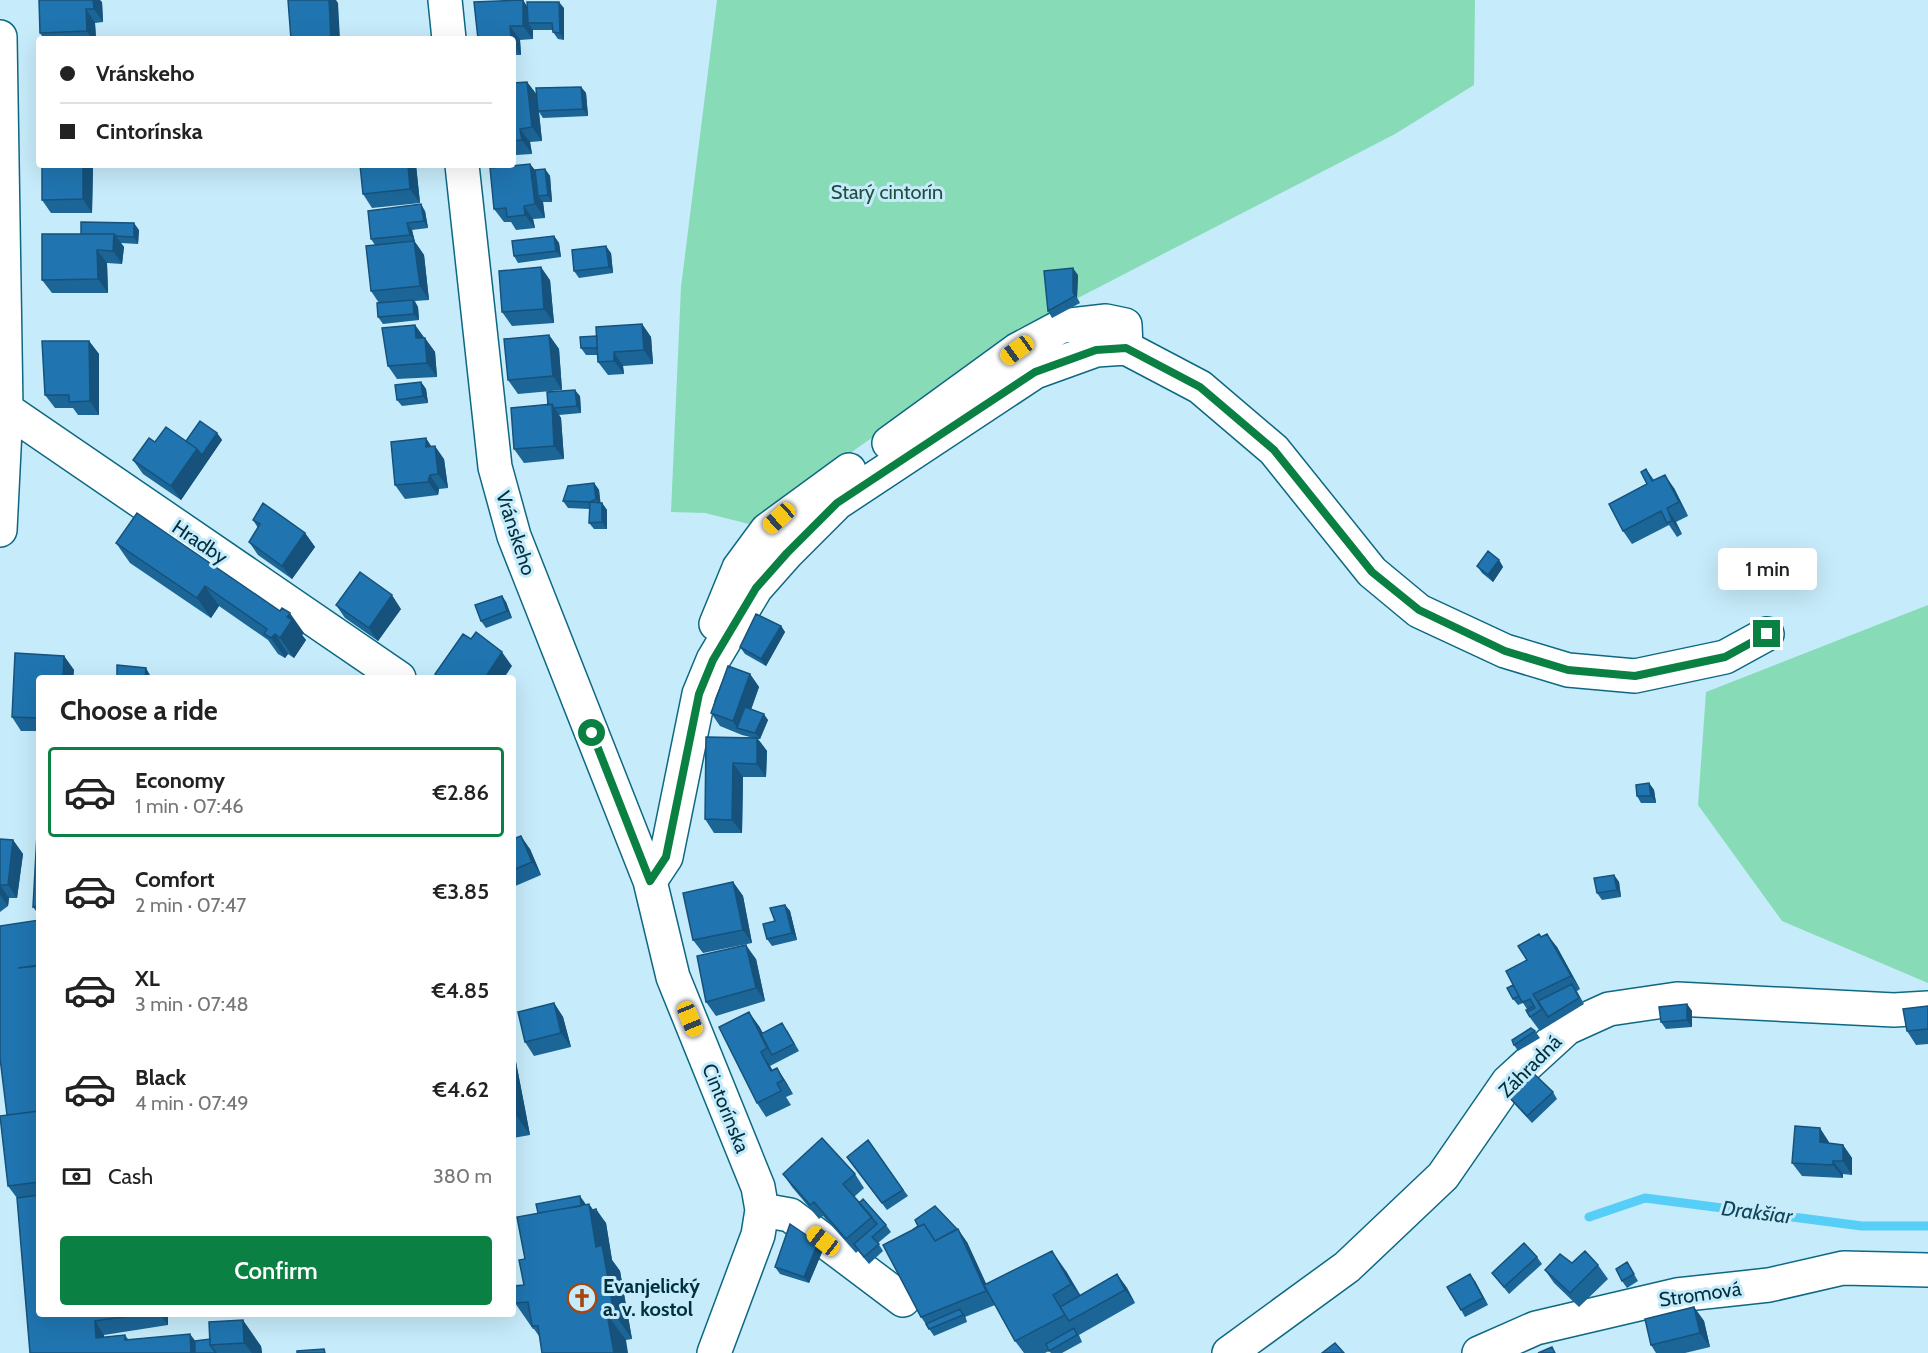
<!DOCTYPE html>
<meta charset="utf-8">
<style>
:root{--surface:#fff;--page:#f2f2f2;--text:#222;--muted:#767676;--line:#e0e0e0;--accent:#0b8043}
body{margin:0;font-family:Cabin,sans-serif;background:var(--page);color:var(--text);height:100vh;display:flex;flex-direction:column;font-size:22px;white-space:nowrap}
*{box-sizing:border-box;margin:0}
p{font-size:20px;color:var(--muted)}
.icon{flex:none;width:33px;height:33px;fill:none;stroke:currentColor;stroke-width:2;stroke-linecap:round;stroke-linejoin:round}
.map{position:relative;flex:1;overflow:hidden}
.side{position:absolute;left:36px;top:675px;width:480px;height:642px;display:flex;flex-direction:column;background:var(--surface);border-radius:6px;box-shadow:0 6px 24px #0002}
.side>*{flex:none}
.banner{position:absolute;left:36px;top:36px;width:480px;height:132px;border-radius:6px;box-shadow:0 6px 24px #0002;display:grid;align-content:center;height:132px;padding:0 24px;background:var(--surface)}
.end{position:absolute;width:27px;height:27px;margin:-14px;border:8px solid #0b8043;background:#fff;box-shadow:0 0 0 3px #fff}
.from{border-radius:50%}
.bubble{position:absolute;height:42px;border-radius:6px;background:var(--surface);box-shadow:0 6px 24px #0002;font-size:20px;font-weight:600;line-height:42px;text-align:center}
.car{position:absolute;width:18px;height:36px;margin:-18px -9px;border-radius:8px;box-shadow:0 0 4px 2px #0007;background:linear-gradient(#f5c518 24%,#345 0 40%,#f5c518 0 76%,#345 0 86%,#f5c518 0)}
.banner b{display:flex;align-items:center;gap:21px;height:57px;font-size:22px}
.banner b+b{border-top:2px solid var(--line)}
.banner i{width:15px;height:15px;background:var(--text)}
ul{padding:0;list-style:none}
li{display:flex;align-items:center;gap:18px;height:90px;margin:0 12px 9px;padding:0 12px;border:3px solid transparent;border-radius:6px}
li div{flex:1}
li b{display:block;font-size:22px}
li em{font-style:normal;font-weight:600}
li.on{border-color:var(--accent)}
li>.icon{width:54px;height:54px;stroke-width:1.5}
h2{padding:0 24px;font-size:27px;line-height:72px}
.pay{display:flex;align-items:center;gap:15px;height:66px;padding:0 24px;font-size:22px}
.pay p{margin-inline-start:auto}
.button{display:flex;gap:12px;margin-top:auto;padding:12px 24px}
.button a{flex:1;height:69px;border-radius:6px;background:var(--accent);color:#fff;font-size:24px;font-weight:600;line-height:69px;text-align:center}
.map>svg:first-child{display:block}
.green{fill:#87dcb7}
.lines{fill:none;stroke-linecap:round;stroke-linejoin:round}
.stream{stroke:#56cef8;stroke-width:9}
.minor-casing{stroke:#0d6883;stroke-width:36}
.minor{stroke:#fff;stroke-width:33}
.wall{fill:#1c6597}
.shaded-wall{fill:#16527b}
.building{fill:#2075b0;stroke:#16527b;stroke-width:1.5}
.route{stroke:#0b8043;stroke-width:8}
.labels{text-anchor:middle;dominant-baseline:central;stroke-width:6;stroke-linejoin:round;paint-order:stroke}
.park-label{font-size:20px;fill:#204e3c;stroke:#c6ebfa}
.street-label{font-size:20px;fill:#00303f;stroke:#c6ebfa}
.poi-label{font-size:20px;font-weight:bold;fill:#00303f;stroke:#c6ebfa;text-anchor:start}
.water-label{font-size:21px;font-style:italic;fill:#104456;stroke:#c6ebfa}
</style>
<div class="map">
<svg width="1928" height="1353" viewBox="0 0 1928 1353">
<rect width="100%" height="100%" fill="#c6ebfa"/>
<path class="green" d="M717,0H1475L1474,85L1395,134L1078,298L1080,303L1051,312L749,524L705,513L671,512L681,287Z
M1928,605V983L1782,921L1698,805L1706,692Z"/>
<g class="lines">
<path class="stream" d="M1589,1217L1645,1198L1862,1226H1928"/>
<g class="minor-casing">
<path id="minor" d="M445,0L449,39
M0,37L6,409L0,530
M462,165L495,467L514,536L650,881L673,977L758,1187L762,1210L758,1235L714,1353
M0,405L399,678
M889,443L1017,350L1062,326L1106,321L1125,325L1126,348
M716,624L739,568L767,530L849,470
M650,881L666,857L699,694L713,660L756,588L787,553L837,503L1035,372L1096,350L1126,348L1200,387L1274,450L1372,572L1419,611L1505,651L1568,670L1635,676L1725,657L1767,634
M762,1210L790,1215L903,1300
M1229,1353L1347,1267L1443,1176L1508,1082L1567,1028L1609,1009L1677,999L1894,1010L1928,1008
M1479,1353L1536,1328L1677,1295L1769,1285L1843,1268L1928,1270"/>
</g>
<use href="#minor" class="minor"/>
</g>
<path class="wall" d="M39,0L102,2L103,22L95,23L96,39H44L40,33Z
M523,0L527,7L564,8V40L558,39L553,32V30H533V39L520,40L521,55H513V39H478Z
M527,82L537,95L581,87L586,93L588,116L543,118L539,112L542,141L530,142L532,154L516,155L513,152V83Z
M530,164L535,170L545,169L550,176L552,202H543L545,218L533,219L535,228L516,230L511,222H504L494,209Z
M416,165L420,203L372,208L363,194Z
M93,167L92,213H51L42,200Z
M425,211L428,228L412,230L415,242L424,255L429,300L415,301L418,307L419,320L383,324L378,317L379,303L371,291L375,245L371,239Z
M139,230L138,244L121,243L124,247L122,264L107,263L108,293H52L42,280L81,234Z
M554,236L559,243L561,257L518,263L514,256Z
M611,253L613,273L579,278L574,271Z
M1078,275L1077,298L1080,303L1052,318L1048,311Z
M550,280L554,323L512,326L502,312Z
M642,324L651,337L653,364L623,366L624,374L608,375L598,362V355H586L581,348L597,336Z
M415,325L435,352L437,377L397,379L388,366Z
M549,335L559,349L562,390L518,394L508,380Z
M89,341L99,354V415H78L73,408H55L45,395Z
M421,382L426,389L428,403L402,406L397,400Z
M580,396L581,413L559,415L561,418L564,459L524,463L514,449L548,405Z
M217,433L222,440L181,500L143,474L133,460L155,442L186,441Z
M444,459L448,488L439,489L438,495L405,499L395,485Z
M1646,469L1654,480L1674,488L1688,516L1676,522L1682,534L1677,537L1669,525L1632,544L1623,531L1647,484Z
M594,483L599,490L600,503H602L607,510V529H594L589,523V509L568,508L563,501Z
M253,520L305,533L315,547L292,579L258,555L249,542L258,528Z
M116,543L304,633L302,635L306,640L294,658L288,654L285,658L278,654L268,640L219,606L211,618L130,563Z
M1499,560L1503,567L1493,582L1482,573L1477,566Z
M502,596L506,602L512,618L486,628L481,621Z
M336,605L401,609L378,641L345,618Z
M781,626L785,632L766,666L745,654L740,647Z
M15,653L64,656L74,670L73,678H39V731H21L12,717Z
M750,674L759,687L751,709L768,720L760,739H758L767,751L766,777H743L742,833H714L705,819L706,737L754,738L742,735L720,726L711,713Z
M1649,783L1654,790L1656,803H1641L1637,796Z
M39,816V915L33,907Z
M0,839L13,840L23,854L17,898H9L8,906L0,912Z
M513,839L530,849L541,875L513,887Z
M1614,875L1619,882L1621,897L1602,900L1597,893Z
M733,882L743,896L752,943L703,953L693,940Z
M785,905L790,911L797,940L772,946L767,939L775,921Z
M39,920V1314H168V1325L104,1335V1337L125,1335L128,1339L195,1341L210,1339L209,1322L261,1346L262,1353H30L17,1198L8,1186L7,1115Z
M1541,937L1557,947L1580,989L1577,991L1584,1004L1540,1031L1531,1019L1527,1009L1523,1003L1518,1005L1513,999V985L1527,960Z
M756,959L765,1001L716,1016L706,1002Z
M554,1003L563,1017L571,1047L534,1056L525,1042Z
M1687,1004L1692,1011V1027L1666,1029L1661,1022Z
M1928,1006V1044L1916,1045L1907,1031Z
M759,1026L763,1033L787,1030L799,1051L770,1066L773,1071L777,1068L786,1082L793,1094L786,1097L791,1105L766,1117L757,1103Z
M1535,1031L1540,1038L1518,1051L1514,1045Z
M513,1058L516,1062L530,1135L513,1138Z
M1553,1092L1557,1099L1532,1123L1511,1100L1506,1094Z
M868,1140L908,1196L887,1210L847,1157Z
M1829,1142V1143L1843,1145L1852,1158V1175L1843,1174V1178L1802,1176L1792,1163Z
M783,1174H855L864,1188L854,1197L859,1203L886,1225L891,1232L878,1243L883,1251L869,1264L858,1251L856,1253L823,1216L819,1219L792,1187Z
M589,1204L593,1210L606,1223L612,1260L620,1271L632,1339L626,1340L539,1336L534,1329H533L515,1303L524,1285L525,1259L586,1205Z
M967,1242L986,1284L1066,1271L1081,1296L1117,1274L1127,1288L1135,1303L1079,1335L1082,1342L1062,1353H1051L1049,1351L1045,1353H1024L1015,1341L995,1305L965,1317L967,1322L934,1336L921,1317Z
M818,1243L823,1250L809,1283L780,1274L775,1267Z
M1537,1257L1542,1264L1509,1294L1492,1273Z
M1627,1262L1638,1281L1627,1288L1622,1281Z
M1572,1263L1598,1265L1608,1279L1579,1307L1554,1283L1545,1270Z
M1475,1281L1488,1305L1465,1317L1461,1310Z
M1694,1307L1704,1321L1710,1347L1685,1353H1656L1651,1345Z"/>
<path class="shaded-wall" d="M93,0H100L102,2L103,22L94,9Z
M329,0H336L338,3L340,39H331Z
M523,0L532,14L528,23L533,30V39L523,26Z
M559,2L564,8V40L560,33Z
M86,9L95,23L96,39H92L87,31Z
M510,26L520,40L521,55L513,44V39H511Z
M527,82L537,95L542,141L532,127Z
M581,87L586,93L588,116L583,109Z
M520,129L530,142L532,154L522,140Z
M530,164L540,177L538,196L543,202L545,218L535,204Z
M83,165H91L93,167L92,213L83,199Z
M408,165H416L420,203L410,189Z
M545,169L550,176L552,202L548,195Z
M421,204L425,211L428,228L424,221Z
M524,206L533,219L535,228L525,215Z
M134,223L139,230L138,244L134,237Z
M407,223L412,230L415,242L424,255L429,300L420,286L414,241L410,235Z
M114,234L124,247L122,264L113,251Z
M554,236L559,243L561,257L556,251Z
M606,246L611,253L613,273L609,267Z
M97,250L107,263L108,293L98,279Z
M541,267L550,280L554,323L544,309Z
M1073,268L1078,275L1077,298L1080,303L1073,292Z
M413,300L418,307L419,320L414,314Z
M642,324L651,337L653,364L644,350Z
M415,325L424,338H416Z
M549,335L559,349L562,390L553,376Z
M425,338L435,352L437,377L427,363Z
M89,341L99,354V415L90,401Z
M614,352L623,366L624,374L614,361Z
M421,382L426,389L428,403L423,396Z
M575,390L580,396L581,413L577,406Z
M552,404L561,418L564,459L554,446Z
M217,433L222,440L181,500L171,486L197,449Z
M426,438L435,452L426,447Z
M435,446L444,459L448,488L438,474Z
M430,475L439,489L438,495L428,482Z
M1665,475L1674,488L1688,516L1679,502Z
M594,483L599,490L601,506L596,499Z
M602,503L607,510V529L602,522Z
M1667,508L1676,522L1682,534L1672,521Z
M305,533L315,547L292,579L282,566Z
M1499,560L1503,567L1493,582L1488,575Z
M205,586L219,606L211,618L197,598Z
M392,595L401,609L378,641L369,628Z
M502,596L506,602L512,618L507,611Z
M290,613L304,633L302,635L306,640L294,658L280,638L287,617Z
M781,626L785,632L766,666L761,659Z
M275,634L288,654L285,658L271,638Z
M502,652L512,666L504,678H485Z
M64,656L74,670L73,678H63Z
M146,668L150,675V678H145Z
M750,674L759,687L744,730L737,728L733,721Z
M764,714L768,720L760,739L755,733Z
M757,738L767,751L766,777L757,764Z
M733,763L743,777L742,833L732,820Z
M1649,783L1654,790L1656,803L1651,796Z
M521,836L530,849L541,875L532,862Z
M13,840L23,854L17,898L8,885Z
M1614,875L1619,882L1621,897L1617,890Z
M733,882L743,896L752,943L743,930Z
M0,885L9,898L8,906L0,895Z
M785,905L790,911L797,940L792,933Z
M1547,934L1557,947L1580,989L1571,976Z
M746,945L756,959L765,1001L756,988Z
M554,1003L563,1017L571,1047L561,1033Z
M1687,1004L1692,1011V1027L1687,1020Z
M749,1012L759,1026L773,1054L772,1055L767,1048Z
M761,1052L770,1066L781,1085L771,1071Z
M513,1058L516,1062L530,1135L513,1111Z
M777,1068L786,1082L793,1094L783,1080Z
M1820,1128L1829,1142V1155L1820,1142Z
M1843,1145L1852,1158V1175L1843,1161Z
M1833,1161L1843,1174V1178L1833,1165Z
M580,1196L590,1210L582,1212Z
M589,1204L598,1217L596,1209L606,1223L612,1260L620,1271L632,1339L614,1313L596,1247Z
M958,1229L967,1242L996,1305L986,1291Z
M818,1243L823,1250L809,1283L804,1277Z
M1052,1251L1066,1271L1085,1304L1071,1284Z
M1117,1274L1127,1288L1135,1303L1125,1290Z
M1470,1274L1475,1281L1488,1305L1483,1298Z
M1694,1307L1704,1321L1710,1347L1700,1333Z
M960,1309L965,1316L967,1322L963,1315Z
M160,1314H168V1325Z
M607,1314L626,1340L628,1353H614Z
M243,1320L261,1346L262,1353H252L244,1343Z
M95,1321L104,1335L106,1352L96,1338Z
M190,1334L200,1347V1353H191Z"/>
<path class="building" d="M39,0H93L94,9H86L87,31L40,33Z
M288,0H329L331,39H291Z
M523,0V26H510L511,39H478L474,2Z
M527,2H559L560,33L553,32L552,23H528Z
M527,82L532,127L520,129L522,140L513,141V83Z
M581,87L583,109L538,111L536,88Z
M530,164L535,204L524,206L525,215L507,217L506,208L494,209L490,168Z
M42,165H83V199L42,200Z
M360,165H408L410,189L363,194Z
M545,169L548,195L538,196L535,170Z
M421,204L424,221L407,223L410,235L371,239L368,211Z
M81,222L134,223V237L116,236L114,234H81Z
M42,234H114L113,251L97,250L98,279L42,280Z
M554,236L556,251L514,256L512,241Z
M414,241L420,286L371,291L366,246Z
M606,246L609,267L574,271L572,250Z
M541,267L544,309L502,312L499,271Z
M1073,268V292L1075,296L1048,311L1044,271Z
M413,300L414,314L378,317L377,303Z
M642,324L644,350L614,352V361L598,362L596,327Z
M415,325L416,338H425L427,363L388,366L382,328Z
M549,335L553,376L508,380L504,339Z
M597,336V348H581L580,337Z
M42,341H89L90,401L69,402V395H45Z
M421,382L423,396L397,400L395,385Z
M575,390L577,406L554,408L552,404L548,405L547,392Z
M552,404L554,446L514,449L511,408Z
M200,421L217,433L202,455L197,449L186,441Z
M166,427L197,449L171,486L133,460L149,438L155,442Z
M426,438V447L435,446L438,474L430,475L428,482L395,485L391,442Z
M1646,469L1652,481L1665,475L1679,502L1667,508L1672,521L1667,523L1661,511L1623,531L1609,504L1647,484L1641,472Z
M594,483L596,499L590,502L602,503V522L589,523L590,502L563,501L568,486Z
M263,503L305,533L282,566L249,542L260,524L253,520Z
M137,513L280,611L282,608L290,613L287,617L292,620L280,638L275,634L271,638L264,634L267,629L205,586L197,598L116,543Z
M1488,551L1499,560L1488,575L1477,566Z
M360,572L392,595L369,628L336,605Z
M502,596L507,611L481,621L475,605Z
M756,614L781,626L761,659L740,647Z
M476,632L502,652L485,678H441L435,674L463,634L471,639Z
M15,653L64,656L63,678H39V718L12,717Z
M117,665L146,668L145,678H117Z
M728,666L750,674L733,721L711,713Z
M745,707L764,714L755,733L737,728Z
M706,737L757,738V764L733,763L732,820L705,819Z
M1649,783L1651,796H1637L1636,785Z
M38,816H39V906L33,907Z
M521,836L532,862L513,870V839Z
M0,839L13,840L8,885H0Z
M1614,875L1617,890L1597,893L1594,878Z
M733,882L743,930L693,940L683,893Z
M785,905L792,933L767,939L763,924L775,921L770,908Z
M39,920V965L18,968L39,966V1111L7,1115L0,1058V926Z
M1539,934L1541,937L1547,934L1571,976L1533,994L1542,1009L1530,1017L1527,1012L1535,1008L1530,999L1523,1002L1521,1000L1506,971L1527,960L1518,946Z
M746,945L756,988L706,1002L697,956Z
M1572,984L1579,998L1548,1017L1538,1001Z
M1513,985L1519,996L1513,999L1507,988Z
M554,1003L561,1033L525,1042L518,1012Z
M1687,1004V1020L1661,1022L1659,1007Z
M1534,1006L1535,1008L1527,1012L1526,1010Z
M1928,1006V1029L1907,1031L1903,1009Z
M749,1012L767,1048L761,1052L771,1071L777,1068L783,1080L777,1083L781,1091L757,1103L719,1027Z
M782,1023L794,1044L772,1055L761,1034Z
M1531,1028L1535,1031L1514,1045L1512,1040Z
M1530,1070L1553,1092L1527,1116L1506,1094Z
M39,1111V1182L8,1186L0,1116Z
M1795,1126L1820,1128V1142L1843,1145V1161H1833V1165L1792,1163Z
M822,1138L855,1174L843,1184L872,1217L846,1239L814,1202L810,1205L783,1174Z
M868,1140L903,1190L882,1203L847,1157Z
M39,1195V1314H143L95,1321L96,1338L125,1335V1340L190,1334L191,1353H30L17,1198Z
M580,1196L581,1206L538,1213L536,1204Z
M863,1199L886,1225L872,1237L879,1244L864,1257L854,1244L877,1224L859,1203Z
M589,1204L596,1247L602,1245L614,1313L607,1314L614,1353H542L538,1326H532L528,1302L515,1303L513,1293V1286L524,1285L519,1260L525,1259L517,1217Z
M935,1206L957,1229L935,1241L924,1224L912,1230L918,1226L915,1220Z
M596,1209L598,1217L593,1210Z
M790,1224L818,1243L804,1277L775,1267Z
M924,1224L935,1241L958,1229L986,1291L921,1317L883,1245Z
M1524,1243L1537,1257L1504,1287L1492,1273Z
M1052,1251L1071,1284L1053,1295L1065,1315L1015,1341L984,1285Z
M1585,1251L1598,1265L1570,1293L1545,1270L1560,1254L1572,1263Z
M1627,1262L1634,1274L1622,1281L1616,1269Z
M1117,1274L1125,1290L1069,1321L1060,1307Z
M1470,1274L1483,1298L1461,1310L1447,1287Z
M1694,1307L1700,1333L1651,1345L1645,1319Z
M960,1309L963,1315L929,1329L926,1324Z
M243,1320L244,1343L210,1345L209,1322Z
M1074,1328L1077,1335L1049,1351L1046,1344Z
M210,1339V1345L216,1353H195V1341Z
M1335,1343L1344,1353H1322Z
M1552,1347L1555,1353H1538Z
M324,1349L325,1353H297V1351Z"/>
<g class="lines">
<path class="route" d="M592,733L650,881L666,857L699,694L713,660L756,588L787,553L837,503L1035,372L1096,350L1126,348L1200,387L1274,450L1372,572L1419,610L1505,651L1568,670L1635,676L1725,657L1767,634"/>
</g>
<defs>
<g id="church-ring" transform="scale(1.5)"><circle r="9.5" fill="#c6ebfa" stroke="#a8450a" stroke-width="1.5"/><path d="M-1.2-6h2.4v3.5h3.3v2.4h-3.3V6h-2.4V-.1h-3.3v-2.4h3.3Z" fill="#a8450a"/></g>
</defs>
<g fill-rule="evenodd">
<use href="#church-ring" x="582" y="1298"/>
</g>
<g class="labels">
<g class="park-label">
<text x="887" y="192">Starý cintorín</text>
</g>
<g class="street-label">
<text transform="translate(516 533) rotate(72)">Vránskeho</text>
<text transform="translate(200 542) rotate(34)">Hradby</text>
<text transform="translate(1530 1066) rotate(-45)">Záhradná</text>
<text transform="translate(726 1108) rotate(68)">Cintorínska</text>
<text transform="translate(1700 1294) rotate(-8)">Stromová</text>
</g>
<g class="poi-label">
<text x="603" y="1286">Evanjelický<tspan x="603" dy="23">a. v. kostol</tspan></text>
</g>
<g class="water-label">
<text transform="translate(1757 1212) rotate(7)">Drakšiar</text>
</g>
</g>
</svg>
<i class="end from" style="left:592px;top:733px"></i>
<i class="end" style="left:1767px;top:634px"></i>
<div class="bubble" style="left:1718px;top:548px;width:99px">1 min</div>
<i class="car" style="left:1017px;top:350px;rotate:234deg"></i>
<i class="car" style="left:779px;top:518px;rotate:228deg"></i>
<i class="car" style="left:690px;top:1019px;rotate:158deg"></i>
<i class="car" style="left:823px;top:1241px;rotate:308deg"></i>
<div class="banner">
<b><i class="from"></i>Vránskeho</b>
<b><i></i>Cintorínska</b>
</div>
<section class="side">
<h2>Choose a ride</h2>
<ul>
<li class="on"><svg class="icon" aria-label="car" viewBox="0 0 24 24"><path d="M5 17H2v-5l4-1 3-4h7l3 4 3 1v5h-3M9 17h6M6 11h13"/><circle cx="7" cy="17" r="2"/><circle cx="17" cy="17" r="2"/></svg><div><b>Economy</b><p>1 min · 07:46</p></div><em>€2.86</em></li>
<li><svg class="icon" aria-label="car" viewBox="0 0 24 24"><path d="M5 17H2v-5l4-1 3-4h7l3 4 3 1v5h-3M9 17h6M6 11h13"/><circle cx="7" cy="17" r="2"/><circle cx="17" cy="17" r="2"/></svg><div><b>Comfort</b><p>2 min · 07:47</p></div><em>€3.85</em></li>
<li><svg class="icon" aria-label="car" viewBox="0 0 24 24"><path d="M5 17H2v-5l4-1 3-4h7l3 4 3 1v5h-3M9 17h6M6 11h13"/><circle cx="7" cy="17" r="2"/><circle cx="17" cy="17" r="2"/></svg><div><b>XL</b><p>3 min · 07:48</p></div><em>€4.85</em></li>
<li><svg class="icon" aria-label="car" viewBox="0 0 24 24"><path d="M5 17H2v-5l4-1 3-4h7l3 4 3 1v5h-3M9 17h6M6 11h13"/><circle cx="7" cy="17" r="2"/><circle cx="17" cy="17" r="2"/></svg><div><b>Black</b><p>4 min · 07:49</p></div><em>€4.62</em></li>
</ul>
<div class="pay"><svg class="icon" aria-label="cash" viewBox="0 0 24 24"><path d="M3 7h18v10H3z"/><circle cx="12" cy="12" r="2"/></svg>Cash<p>380 m</p></div>
<div class="button"><a>Confirm</a></div>
</section>
</div>
